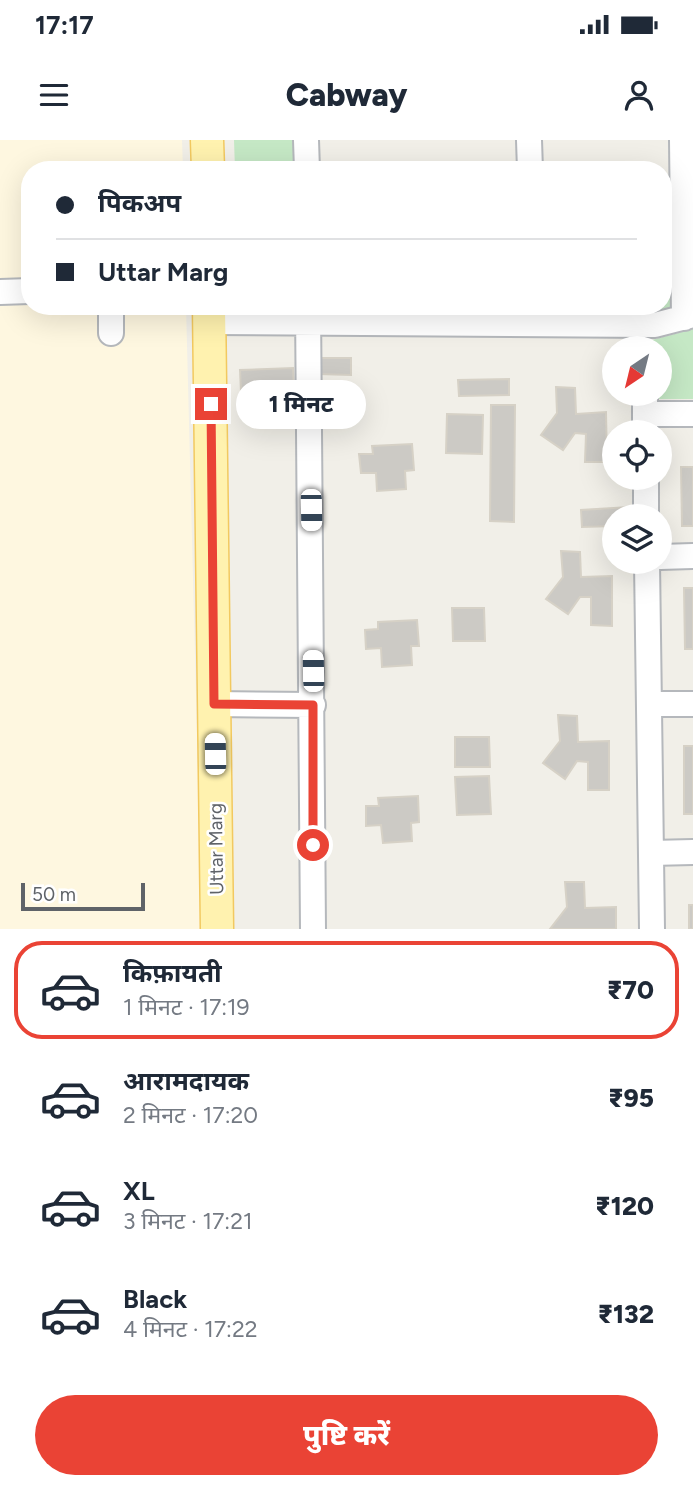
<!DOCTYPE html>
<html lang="hi">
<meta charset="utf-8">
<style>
:root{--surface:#fff;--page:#f2f2f3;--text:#1f2937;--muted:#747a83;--line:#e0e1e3;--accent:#ea4335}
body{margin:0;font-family:Figtree,"Noto Sans Devanagari",sans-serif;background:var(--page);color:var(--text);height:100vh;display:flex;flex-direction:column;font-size:26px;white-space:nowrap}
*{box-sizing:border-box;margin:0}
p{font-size:23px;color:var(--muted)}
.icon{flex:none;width:38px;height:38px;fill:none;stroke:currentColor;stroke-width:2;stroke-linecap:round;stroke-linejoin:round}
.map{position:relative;height:789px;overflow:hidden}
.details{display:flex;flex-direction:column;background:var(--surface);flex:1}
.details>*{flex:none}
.top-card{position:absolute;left:21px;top:21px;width:651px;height:154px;border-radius:28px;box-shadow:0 7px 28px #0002;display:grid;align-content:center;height:154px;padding:0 35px;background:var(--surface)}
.needle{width:46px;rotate:215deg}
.buttons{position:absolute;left:602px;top:196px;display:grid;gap:14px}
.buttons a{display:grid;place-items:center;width:70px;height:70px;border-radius:50%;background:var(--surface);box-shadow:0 7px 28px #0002;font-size:35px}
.scale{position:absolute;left:21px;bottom:18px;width:124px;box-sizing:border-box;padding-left:7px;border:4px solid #5f6368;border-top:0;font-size:19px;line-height:24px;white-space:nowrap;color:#5f6368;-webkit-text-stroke:5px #fff;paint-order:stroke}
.end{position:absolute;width:32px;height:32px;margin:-16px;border:9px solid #ea4335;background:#fff;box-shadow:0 0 0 4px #fff}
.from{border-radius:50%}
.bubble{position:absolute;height:49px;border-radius:24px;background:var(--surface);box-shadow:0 7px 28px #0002;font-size:23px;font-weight:800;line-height:49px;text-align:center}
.car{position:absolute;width:21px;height:42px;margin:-21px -10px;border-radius:9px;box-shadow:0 0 5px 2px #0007;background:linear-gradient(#fff 24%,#345 0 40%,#fff 0 76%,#345 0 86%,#fff 0)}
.top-card b{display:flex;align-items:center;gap:24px;height:66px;font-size:26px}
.top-card b+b{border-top:2px solid var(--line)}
.top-card i{width:18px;height:18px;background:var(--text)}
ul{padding:12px 0 0;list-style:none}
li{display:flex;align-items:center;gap:21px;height:98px;margin:0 14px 10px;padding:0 21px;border:4px solid transparent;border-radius:28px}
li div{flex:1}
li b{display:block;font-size:26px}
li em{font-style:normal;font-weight:800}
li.active{border-color:var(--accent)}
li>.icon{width:63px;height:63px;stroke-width:1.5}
.action{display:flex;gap:14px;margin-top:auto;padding:14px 35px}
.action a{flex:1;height:80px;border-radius:42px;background:var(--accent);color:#fff;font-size:28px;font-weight:800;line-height:80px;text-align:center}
.status{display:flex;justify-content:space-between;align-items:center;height:49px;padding:0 35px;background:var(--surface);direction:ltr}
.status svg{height:19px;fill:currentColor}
header{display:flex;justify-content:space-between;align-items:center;height:91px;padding:0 35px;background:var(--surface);font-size:32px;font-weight:800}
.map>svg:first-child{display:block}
.commercial{fill:#fef7e0}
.green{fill:#c5e8c5}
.building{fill:#cccac5;stroke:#d6d1c6;stroke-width:2}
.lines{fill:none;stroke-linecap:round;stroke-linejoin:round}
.minor-casing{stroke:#b5b8bc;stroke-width:28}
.major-casing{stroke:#f2c960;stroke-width:35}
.minor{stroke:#fff;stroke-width:24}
.major{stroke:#fff2af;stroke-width:32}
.route{stroke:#ea4335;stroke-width:9}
.labels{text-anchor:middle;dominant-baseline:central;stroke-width:5;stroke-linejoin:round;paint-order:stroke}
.street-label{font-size:19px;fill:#5f6368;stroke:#fff}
</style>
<div class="status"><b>17:17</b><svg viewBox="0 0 49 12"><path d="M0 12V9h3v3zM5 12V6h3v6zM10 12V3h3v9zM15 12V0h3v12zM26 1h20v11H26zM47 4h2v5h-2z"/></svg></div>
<header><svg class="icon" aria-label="menu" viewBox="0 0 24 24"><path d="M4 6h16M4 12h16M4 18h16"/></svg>Cabway<svg class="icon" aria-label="person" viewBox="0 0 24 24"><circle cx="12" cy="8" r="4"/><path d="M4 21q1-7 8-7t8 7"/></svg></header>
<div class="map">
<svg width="693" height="789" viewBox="0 0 693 789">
<rect width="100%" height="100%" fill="#f1efe8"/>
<path class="commercial" d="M0,0H182L183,30H30V166H186L202,789H0Z"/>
<path class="green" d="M234,0H301V30H235Z
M663,89H671L673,168L646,175L511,174L510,166H663Z
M235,166H302L303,170L235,172Z
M693,189V259H652V254H660V208H652V200Z"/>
<path class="building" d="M576,25V30H561L560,27Z
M320,218H351V235L319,234Z
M293,228L295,271L242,274L240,230Z
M509,239V255L459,256L458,240Z
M556,247L575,248L576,274L606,272L607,322H585L586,294L575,293L563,310L541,295L557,273Z
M491,265H515L514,382L490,381Z
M447,274L483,275L482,314L446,313Z
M412,304L414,330L405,331L406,349L377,351L376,333H361L359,314H373L372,306Z
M681,327H693V386H682Z
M629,367V376H614V386L582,387L581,370Z
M561,411L580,412L581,437L612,436V486L591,485V457H580L568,474L546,459L563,437Z
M684,448H693V509H685Z
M452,468H484L485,501H453Z
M417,480L419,506H411L412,525L382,527L381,508L366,509L365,490L378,489V482Z
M558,575L577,576L578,602L609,601V650H588V622L577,621L565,639L543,623L560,601Z
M455,597H489L490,627H455Z
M684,606H693V674H684Z
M489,636L491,674L457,675L455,637Z
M418,656L419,682L411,683L412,701L383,703L381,685L366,686V666H379L378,658Z
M565,742H584L585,768L616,767V789H550L567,767Z
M689,765H693V789H689Z"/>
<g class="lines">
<g class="minor-casing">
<path id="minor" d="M306,0L307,30
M529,0L530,30
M682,0L684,178
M0,152L30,151
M111,166V193
M308,166L313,789
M210,182L655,185L693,175
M645,254V292
M645,274H693
M646,338V376
M660,417L693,416
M647,422L652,789
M214,564L313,565
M649,564H693
M651,713L693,712"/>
</g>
<g class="major-casing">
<path id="major" d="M207,0L208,30
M209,166L217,789"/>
</g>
<use href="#minor" class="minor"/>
<use href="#major" class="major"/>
</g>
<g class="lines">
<path class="route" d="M211,264L214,564L313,565V705"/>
</g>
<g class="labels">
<g class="street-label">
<text transform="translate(216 709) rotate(-91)">Uttar Marg</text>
</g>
</g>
</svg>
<div class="buttons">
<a><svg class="needle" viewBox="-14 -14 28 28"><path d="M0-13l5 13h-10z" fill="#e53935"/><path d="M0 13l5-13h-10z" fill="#747a83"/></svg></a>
<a><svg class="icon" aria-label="locate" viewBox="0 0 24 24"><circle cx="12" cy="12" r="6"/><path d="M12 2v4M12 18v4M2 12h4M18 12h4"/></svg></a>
<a><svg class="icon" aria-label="layers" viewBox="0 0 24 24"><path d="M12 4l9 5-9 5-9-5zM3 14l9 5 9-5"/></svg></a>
</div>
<div class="scale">50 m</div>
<i class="end from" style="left:313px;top:705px"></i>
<i class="end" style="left:211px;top:264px"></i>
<div class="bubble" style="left:236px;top:240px;width:130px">1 मिनट</div>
<i class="car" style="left:311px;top:370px;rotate:179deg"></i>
<i class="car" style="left:313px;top:531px;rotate:359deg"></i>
<i class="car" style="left:215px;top:614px;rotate:359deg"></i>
<div class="top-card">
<b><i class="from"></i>पिकअप</b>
<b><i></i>Uttar Marg</b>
</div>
</div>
<section class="details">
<ul>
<li class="active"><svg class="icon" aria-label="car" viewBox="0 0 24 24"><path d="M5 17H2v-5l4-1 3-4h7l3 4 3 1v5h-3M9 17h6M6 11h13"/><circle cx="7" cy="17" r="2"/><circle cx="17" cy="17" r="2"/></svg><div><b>किफ़ायती</b><p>1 मिनट · 17:19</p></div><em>₹70</em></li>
<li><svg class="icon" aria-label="car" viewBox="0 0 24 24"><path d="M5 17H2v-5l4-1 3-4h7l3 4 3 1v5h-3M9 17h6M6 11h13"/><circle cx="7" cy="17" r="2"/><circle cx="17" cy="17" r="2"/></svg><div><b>आरामदायक</b><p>2 मिनट · 17:20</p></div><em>₹95</em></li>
<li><svg class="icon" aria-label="car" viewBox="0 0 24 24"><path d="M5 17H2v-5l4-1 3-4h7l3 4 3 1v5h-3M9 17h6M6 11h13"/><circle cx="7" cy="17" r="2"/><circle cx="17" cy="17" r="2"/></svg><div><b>XL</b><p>3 मिनट · 17:21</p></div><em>₹120</em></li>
<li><svg class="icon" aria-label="car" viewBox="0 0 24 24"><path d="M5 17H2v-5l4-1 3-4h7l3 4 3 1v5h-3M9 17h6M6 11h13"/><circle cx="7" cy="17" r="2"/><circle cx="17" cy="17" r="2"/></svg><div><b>Black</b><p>4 मिनट · 17:22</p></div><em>₹132</em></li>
</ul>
<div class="action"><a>पुष्टि करें</a></div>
</section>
